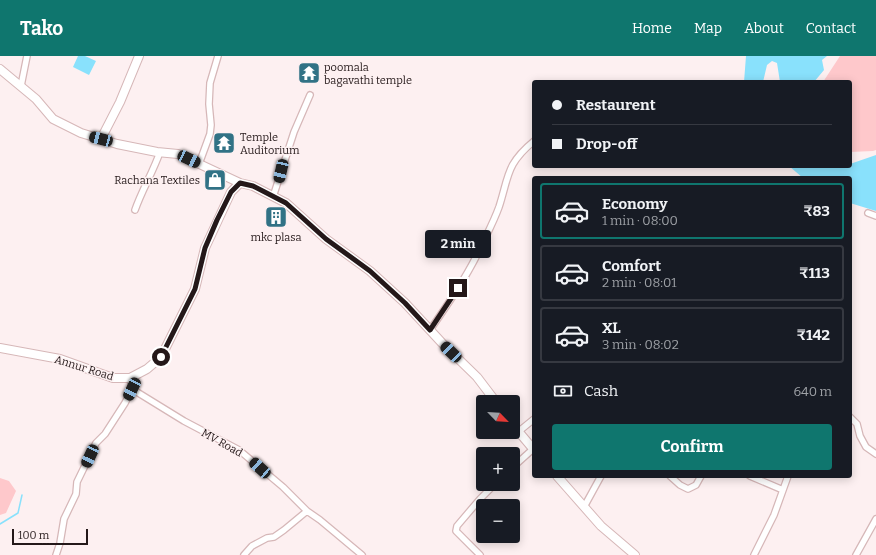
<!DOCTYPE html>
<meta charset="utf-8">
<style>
:root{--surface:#171b24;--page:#20242c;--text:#f1f3f6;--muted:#9ea1a6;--line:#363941;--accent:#0f766e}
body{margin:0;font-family:Bitter,serif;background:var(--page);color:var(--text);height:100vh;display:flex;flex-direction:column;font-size:15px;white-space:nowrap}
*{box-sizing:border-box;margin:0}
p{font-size:13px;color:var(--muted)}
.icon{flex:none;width:22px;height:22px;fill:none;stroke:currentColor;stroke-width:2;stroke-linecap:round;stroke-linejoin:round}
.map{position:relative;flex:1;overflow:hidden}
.sheet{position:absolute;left:532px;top:120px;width:320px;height:302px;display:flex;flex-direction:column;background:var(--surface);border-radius:4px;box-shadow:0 2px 10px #0003}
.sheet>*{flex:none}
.hud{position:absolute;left:532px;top:24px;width:320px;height:88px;border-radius:4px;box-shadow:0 2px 10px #0003;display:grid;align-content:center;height:88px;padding:0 20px;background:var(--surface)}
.needle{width:26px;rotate:115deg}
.tools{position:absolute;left:476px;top:339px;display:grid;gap:8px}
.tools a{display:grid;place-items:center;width:44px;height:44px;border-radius:4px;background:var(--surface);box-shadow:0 2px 10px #0003;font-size:20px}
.scale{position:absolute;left:12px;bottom:10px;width:76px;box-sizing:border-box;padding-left:4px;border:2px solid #241819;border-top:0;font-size:11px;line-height:14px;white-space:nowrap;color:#241819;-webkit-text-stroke:3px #fdf0f1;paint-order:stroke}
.end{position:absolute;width:18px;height:18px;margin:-9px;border:5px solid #241819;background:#fff;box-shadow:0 0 0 2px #fff}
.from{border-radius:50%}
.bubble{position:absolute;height:28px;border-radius:4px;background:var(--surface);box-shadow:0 2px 10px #0003;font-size:13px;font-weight:700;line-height:28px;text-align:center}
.car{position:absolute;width:12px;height:24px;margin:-12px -6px;border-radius:5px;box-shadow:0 0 3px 1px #0007;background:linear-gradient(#222 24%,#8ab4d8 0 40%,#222 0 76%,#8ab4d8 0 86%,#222 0)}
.hud b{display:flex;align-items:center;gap:14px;height:38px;font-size:15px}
.hud b+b{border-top:1px solid var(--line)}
.hud i{width:10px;height:10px;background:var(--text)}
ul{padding:7px 0 0;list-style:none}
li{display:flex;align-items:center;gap:12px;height:56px;margin:0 8px 6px;padding:0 12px;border:2px solid var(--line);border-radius:4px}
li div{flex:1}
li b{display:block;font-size:15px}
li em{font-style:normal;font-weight:700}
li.current{border-color:var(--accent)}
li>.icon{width:36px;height:36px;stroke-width:1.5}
.pay{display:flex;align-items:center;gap:10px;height:44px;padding:0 20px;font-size:15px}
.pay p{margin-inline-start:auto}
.action{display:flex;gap:8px;margin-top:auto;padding:8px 20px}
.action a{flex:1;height:46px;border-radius:4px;background:var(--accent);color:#fff;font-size:16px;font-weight:700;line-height:46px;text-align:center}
header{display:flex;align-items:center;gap:24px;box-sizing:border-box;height:56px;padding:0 20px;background:var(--accent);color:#fff}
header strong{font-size:19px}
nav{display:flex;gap:22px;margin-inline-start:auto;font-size:14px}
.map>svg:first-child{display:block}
.green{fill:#fec8cb}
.water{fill:#89e1fc}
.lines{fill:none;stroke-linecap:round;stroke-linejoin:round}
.stream{stroke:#89e1fc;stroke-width:1.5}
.minor-casing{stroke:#d6b7b8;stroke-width:8}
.secondary-casing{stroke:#d6b7b8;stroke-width:10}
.minor{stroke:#fff;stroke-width:5.5}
.secondary{stroke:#fff;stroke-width:8}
.route{stroke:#241819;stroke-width:5}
.labels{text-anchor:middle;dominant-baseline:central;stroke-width:3;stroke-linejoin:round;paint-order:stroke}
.poi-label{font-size:11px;fill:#241819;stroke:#fdf0f1;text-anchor:start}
.street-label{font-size:11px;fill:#241819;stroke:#fdf0f1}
</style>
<header>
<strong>Tako</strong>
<nav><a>Home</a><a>Map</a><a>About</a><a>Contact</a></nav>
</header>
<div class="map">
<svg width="876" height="499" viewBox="0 0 876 499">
<rect width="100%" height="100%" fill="#fdf0f1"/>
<path class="green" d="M840,0H876V94L873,95L850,96V26H823Z
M0,422L9,425L16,435L6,457L0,459Z"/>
<path class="water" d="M78,0H85L96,5L89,19L73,11Z
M746,0H827L822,4L824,14L814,26H780L777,7L772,5L767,9L763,26H744Z
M876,99V155L850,147V122H803L789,110H850V108Z"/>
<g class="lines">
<path class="stream" d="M0,468L18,457L22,439"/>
<g class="minor-casing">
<path id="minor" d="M21,30L27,0
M199,108L210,78L211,69L209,48L210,27L218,0
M273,141L294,76L310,39
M135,154C142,134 153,116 160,96
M868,157L876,160
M430,274C448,248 466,222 480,193C486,180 494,165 499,151C509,120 506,108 534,85
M130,322L132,333L184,365L239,394L283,431L307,455L284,474L274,481L267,482L252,490L244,499
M850,361L857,368L860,380L866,391L876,398
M518,376L534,363
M513,411L533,393
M670,420L680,429L688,433L696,429L701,420
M750,420L783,434
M584,451L601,420
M307,455L320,464L362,499
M56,499L60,487L64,463L76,438L77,426L96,387L105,378L125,347L132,333
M480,499L456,475L457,470L480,443L495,428
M754,499L774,459L788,420
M856,499L876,463"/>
</g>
<g class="secondary-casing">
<path id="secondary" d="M0,13L36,43L53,63L81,77L117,88L157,96L178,98L240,127L253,130L286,147L326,183L370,215L405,247L442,287L477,321L496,346
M101,83L120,46L139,0
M0,292L60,303L113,322H130L147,313L161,301L195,233L205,192L231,136L240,127
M513,369L534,394
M557,420L601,470L635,499"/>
</g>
<use href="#minor" class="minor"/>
<use href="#secondary" class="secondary"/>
</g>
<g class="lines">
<path class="route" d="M161,301L195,233L205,192L217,164L231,136L240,127L253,130L286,147L326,183L370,215L405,247L430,274L458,232"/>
</g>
<defs>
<g id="temple-square" transform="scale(1.15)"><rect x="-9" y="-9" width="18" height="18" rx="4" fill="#317285" stroke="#fdf0f1"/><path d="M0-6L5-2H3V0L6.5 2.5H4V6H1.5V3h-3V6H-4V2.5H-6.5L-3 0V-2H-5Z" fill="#fff"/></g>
<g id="shop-square" transform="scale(1.15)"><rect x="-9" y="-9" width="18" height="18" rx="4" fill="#317285" stroke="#fdf0f1"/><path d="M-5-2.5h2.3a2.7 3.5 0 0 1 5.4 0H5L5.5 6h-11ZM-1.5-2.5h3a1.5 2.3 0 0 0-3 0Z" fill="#fff"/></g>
<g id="building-square" transform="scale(1.15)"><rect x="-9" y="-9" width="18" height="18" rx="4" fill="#317285" stroke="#fdf0f1"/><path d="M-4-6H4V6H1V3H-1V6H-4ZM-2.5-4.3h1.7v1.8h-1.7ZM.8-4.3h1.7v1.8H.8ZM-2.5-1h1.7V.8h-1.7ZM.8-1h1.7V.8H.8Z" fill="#fff"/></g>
</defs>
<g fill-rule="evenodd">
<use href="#temple-square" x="309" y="17"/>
<use href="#temple-square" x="224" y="87"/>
<use href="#shop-square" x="215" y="124"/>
<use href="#building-square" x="276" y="161"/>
</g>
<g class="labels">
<g class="poi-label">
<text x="324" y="11">poomala<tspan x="324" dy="13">bagavathi temple</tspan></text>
<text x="240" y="81">Temple<tspan x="240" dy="13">Auditorium</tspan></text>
<text x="200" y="124" text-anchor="end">Rachana Textiles</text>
<text x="276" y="181" text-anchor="middle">mkc plasa</text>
</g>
<g class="street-label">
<text transform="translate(84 312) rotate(17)">Annur Road</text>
<text transform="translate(222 387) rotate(29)">MV Road</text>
</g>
</g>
</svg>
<div class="tools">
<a><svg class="needle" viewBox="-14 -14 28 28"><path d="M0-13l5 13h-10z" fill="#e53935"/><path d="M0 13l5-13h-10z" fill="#9ea1a6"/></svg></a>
<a>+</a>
<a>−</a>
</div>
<div class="scale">100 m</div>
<i class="end from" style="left:161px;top:301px"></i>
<i class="end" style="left:458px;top:232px"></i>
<div class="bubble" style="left:425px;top:174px;width:66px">2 min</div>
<i class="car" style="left:101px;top:83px;rotate:285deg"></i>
<i class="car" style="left:189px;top:103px;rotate:115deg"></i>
<i class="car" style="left:281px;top:115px;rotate:193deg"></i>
<i class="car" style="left:451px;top:296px;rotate:314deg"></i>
<i class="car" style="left:132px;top:333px;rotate:206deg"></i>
<i class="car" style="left:90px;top:400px;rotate:205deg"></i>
<i class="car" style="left:260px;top:412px;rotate:312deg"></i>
<div class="hud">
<b><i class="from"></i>Restaurent</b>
<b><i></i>Drop-off</b>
</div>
<section class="sheet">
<ul>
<li class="current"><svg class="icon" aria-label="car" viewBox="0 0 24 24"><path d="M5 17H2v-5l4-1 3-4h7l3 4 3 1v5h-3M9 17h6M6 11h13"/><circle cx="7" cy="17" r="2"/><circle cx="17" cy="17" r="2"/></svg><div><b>Economy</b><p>1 min · 08:00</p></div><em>₹83</em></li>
<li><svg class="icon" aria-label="car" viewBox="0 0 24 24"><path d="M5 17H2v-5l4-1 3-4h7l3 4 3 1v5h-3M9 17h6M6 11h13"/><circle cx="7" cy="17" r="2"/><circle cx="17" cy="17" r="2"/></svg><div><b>Comfort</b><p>2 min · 08:01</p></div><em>₹113</em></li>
<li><svg class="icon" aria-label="car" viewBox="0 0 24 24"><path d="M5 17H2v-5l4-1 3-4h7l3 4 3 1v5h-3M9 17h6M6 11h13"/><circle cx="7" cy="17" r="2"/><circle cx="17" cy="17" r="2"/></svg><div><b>XL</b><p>3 min · 08:02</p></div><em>₹142</em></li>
</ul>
<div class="pay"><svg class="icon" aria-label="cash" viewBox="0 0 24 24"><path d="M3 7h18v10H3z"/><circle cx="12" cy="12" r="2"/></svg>Cash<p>640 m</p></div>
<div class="action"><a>Confirm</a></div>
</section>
</div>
